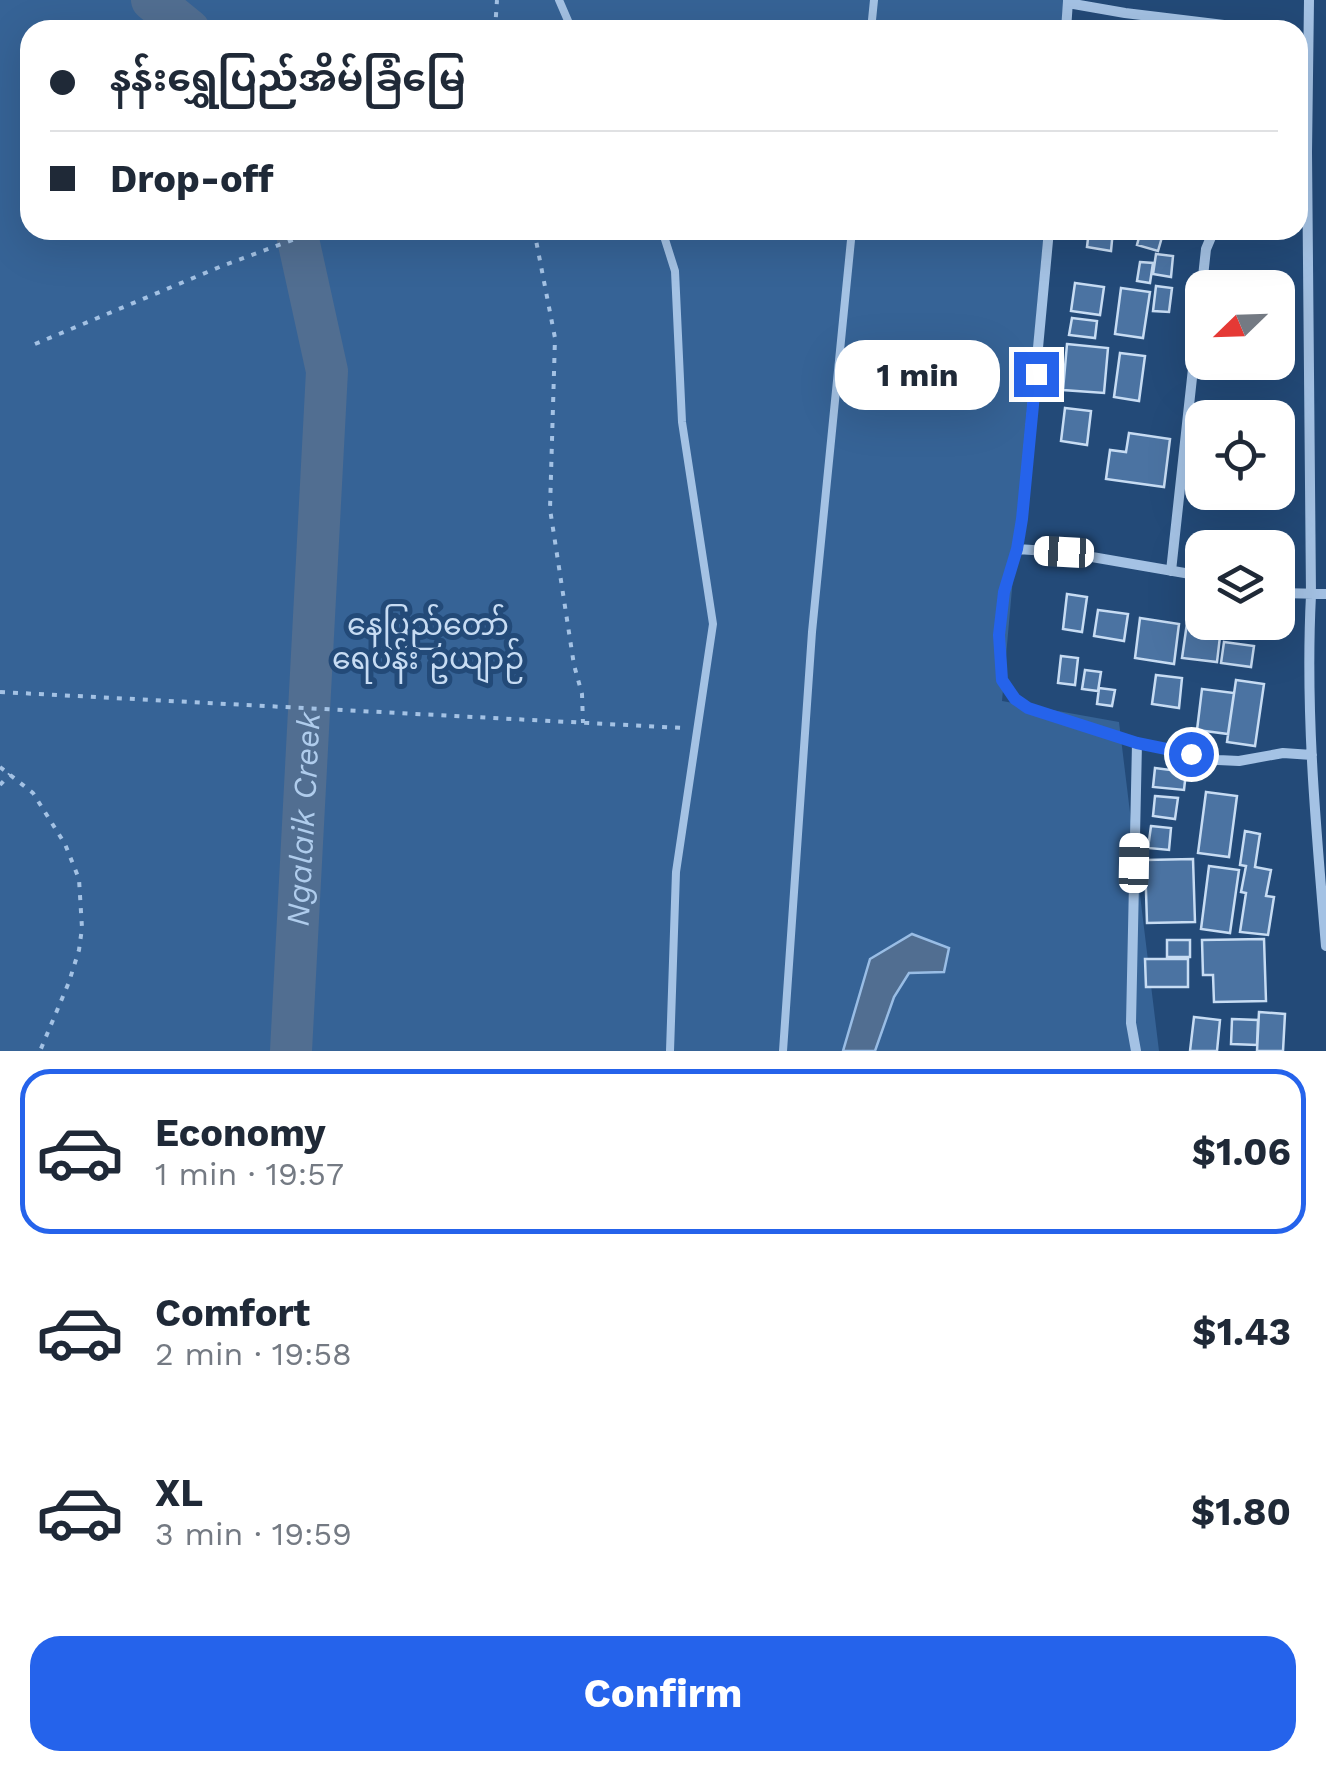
<!DOCTYPE html>
<meta charset="utf-8">
<style>
:root{--surface:#fff;--page:#f2f2f3;--text:#1f2937;--muted:#747a83;--line:#e0e1e3;--accent:#2563eb}
body{margin:0;font-family:"Work Sans","Noto Sans Myanmar",sans-serif;background:var(--page);color:var(--text);height:100vh;display:flex;flex-direction:column;font-size:38px;white-space:nowrap}
*{box-sizing:border-box;margin:0}
p{font-size:32px;color:var(--muted)}
.icon{flex:none;width:55px;height:55px;fill:none;stroke:currentColor;stroke-width:2;stroke-linecap:round;stroke-linejoin:round}
.map{position:relative;height:1051px;overflow:hidden}
.panel{display:flex;flex-direction:column;background:var(--surface);flex:1}
.panel>*{flex:none}
.banner{position:absolute;left:20px;top:20px;width:1288px;height:220px;border-radius:30px;box-shadow:0 10px 40px #0002;display:grid;align-content:center;height:220px;padding:0 30px;background:var(--surface)}
.needle{width:65px;rotate:247deg}
.controls{position:absolute;left:1185px;top:270px;display:grid;gap:20px}
.controls a{display:grid;place-items:center;width:110px;height:110px;border-radius:20px;background:var(--surface);box-shadow:0 10px 40px #0002;font-size:50px}
.end{position:absolute;width:45px;height:45px;margin:-22px;border:12px solid #2563eb;background:#fff;box-shadow:0 0 0 5px #fff}
.from{border-radius:50%}
.bubble{position:absolute;height:70px;border-radius:30px;background:var(--surface);box-shadow:0 10px 40px #0002;font-size:32px;font-weight:700;line-height:70px;text-align:center}
.car{position:absolute;width:30px;height:60px;margin:-30px -15px;border-radius:12px;box-shadow:0 0 8px 2px #0007;background:linear-gradient(#fff 24%,#345 0 40%,#fff 0 76%,#345 0 86%,#fff 0)}
.banner b{display:flex;align-items:center;gap:35px;height:95px;font-size:38px}
.banner b+b{border-top:2px solid var(--line)}
.banner i{width:25px;height:25px;background:var(--text)}
ul{padding:18px 0 0;list-style:none}
li{display:flex;align-items:center;gap:30px;height:165px;margin:0 20px 15px;padding:0 10px;border:5px solid transparent;border-radius:30px}
li div{flex:1}
li b{display:block;font-size:38px}
li em{font-style:normal;font-weight:700}
li.active{border-color:var(--accent)}
li>.icon{width:90px;height:90px;stroke-width:1.5}
.action{display:flex;gap:20px;margin-top:auto;padding:20px 30px}
.action a{flex:1;height:115px;border-radius:30px;background:var(--accent);color:#fff;font-size:40px;font-weight:700;line-height:115px;text-align:center}
.map>svg:first-child{display:block}
.green{fill:#366396}
.water{fill:#516e91;stroke:#99bde5;stroke-width:2.5}
.lines{fill:none;stroke-linecap:round;stroke-linejoin:round}
.river{stroke:#516e91;stroke-width:42}
.building{fill:#4b73a2;stroke:#c7dcf3;stroke-width:2.5}
.path{stroke:#a4c2e4;stroke-width:4;stroke-dasharray:5 8;stroke-linecap:butt}
.lane{stroke:#a4c2e4;stroke-width:8}
.street{stroke:#a4c2e4;stroke-width:10}
.route{stroke:#2563eb;stroke-width:12}
.labels{text-anchor:middle;dominant-baseline:central;stroke-width:10;stroke-linejoin:round;paint-order:stroke}
.park-label{font-size:30px;fill:#c7dcf3;stroke:#234a78}
.water-label{font-size:32px;font-style:italic;fill:#afccec;stroke:#234a78}
</style>
<div class="map">
<svg width="1326" height="1051" viewBox="0 0 1326 1051">
<rect width="100%" height="100%" fill="#234a78"/>
<path class="green" d="M0,0H1064L1061,30H30V230H1044L1002,701L1119,722L1159,1051H0Z"/>
<path class="water" d="M912,934L949,948L944,972L909,973L894,997L875,1051H843L870,959Z"/>
<g class="lines">
<g class="river">
<path d="M152,0L189,30"/>
<path id="s1" d="M291,1051L327,371L296,230"/>
</g>
</g>
<path class="building" d="M1089,230H1113L1111,251L1087,247Z
M1141,230H1164L1158,251L1137,245Z
M1156,254L1173,256L1171,277L1153,274Z
M1140,262L1153,263L1150,283L1137,281Z
M1075,283L1104,287L1100,315L1071,311Z
M1156,286L1172,288L1169,312L1153,311Z
M1121,288L1150,292L1143,338L1115,334Z
M1072,318L1097,321L1095,338L1069,335Z
M1067,344L1108,348L1104,393L1063,390Z
M1120,353L1145,356L1139,401L1114,397Z
M1065,408L1091,411L1087,445L1061,441Z
M1129,433L1170,439L1164,487L1106,479L1110,450L1126,452Z
M1067,594L1087,597L1082,632L1063,629Z
M1098,610L1128,614L1124,641L1094,636Z
M1140,618L1179,624L1174,664L1135,658Z
M1187,623L1221,628L1217,662L1182,658Z
M1224,642L1254,646L1251,667L1221,663Z
M1061,656L1078,658L1075,685L1058,683Z
M1085,670L1101,672L1098,691L1082,689Z
M1156,675L1182,678L1179,708L1152,704Z
M1236,680L1264,684L1255,746L1227,742Z
M1099,688L1115,690L1112,706L1097,704Z
M1202,689L1234,693L1228,734L1197,730Z
M1155,768L1186,772L1184,790L1153,787Z
M1206,792L1237,796L1229,857L1198,853Z
M1155,796L1178,798L1175,819L1153,816Z
M1151,826L1171,828L1169,850L1148,848Z
M1245,831L1260,834L1255,867L1271,870L1266,896L1274,897L1268,935L1240,932L1246,893L1241,892L1246,866L1240,865Z
M1193,859L1195,922L1147,923L1145,860Z
M1209,866L1239,870L1230,933L1201,929Z
M1264,939L1266,1001L1214,1002L1213,975H1203L1202,940Z
M1167,940H1190V957H1167Z
M1145,959H1188V987H1146Z
M1259,1012L1285,1014L1283,1051H1257Z
M1194,1017L1220,1020L1217,1051H1190Z
M1232,1019L1258,1020L1257,1045L1231,1044Z"/>
<g class="lines">
<path class="path" d="M495,30L497,0
M534,230L555,338L550,509L574,665L582,694L583,723
M35,344L222,266L319,230
M0,692L683,728
M0,767L33,793L65,844L79,879L82,928L79,950L69,982L40,1051
M0,785L10,774"/>
<path class="lane" d="M559,0L572,30
M871,30L874,0
M662,230L675,271L682,422L713,624L676,872L670,1051
M783,1051L812,632L852,230"/>
<path class="street" d="M1309,0L1307,152L1311,595C1305,712 1316,829 1326,946
M1068,3L1125,13L1265,30
M1066,30L1068,1
M1049,230L1022,519L1017,549L1004,592L999,635L1002,680L1015,699L1028,708L1137,743L1218,760L1239,761L1283,753L1312,755
M1017,549L1063,552L1202,576
M1171,571L1206,249L1214,230
M1278,593L1326,594
M1136,1051L1131,1023L1137,743"/>
</g>
<g class="lines">
<path class="route" d="M1036,374L1022,519L1017,549L1004,592L999,635L1002,680L1015,699L1028,708L1137,743L1191,754"/>
</g>
<g class="labels">
<g class="park-label">
<text x="428" y="624">နေပြည်တော်<tspan x="428" dy="34">ရေပန်း ဥယျာဉ်</tspan></text>
</g>
<g class="water-label">
<text stroke="none"><textPath href="#s1" startOffset="232">Ngalaik Creek</textPath></text>
</g>
</g>
</svg>
<div class="controls">
<a><svg class="needle" viewBox="-14 -14 28 28"><path d="M0-13l5 13h-10z" fill="#e53935"/><path d="M0 13l5-13h-10z" fill="#747a83"/></svg></a>
<a><svg class="icon" aria-label="locate" viewBox="0 0 24 24"><circle cx="12" cy="12" r="6"/><path d="M12 2v4M12 18v4M2 12h4M18 12h4"/></svg></a>
<a><svg class="icon" aria-label="layers" viewBox="0 0 24 24"><path d="M12 4l9 5-9 5-9-5zM3 14l9 5 9-5"/></svg></a>
</div>
<i class="end from" style="left:1191px;top:754px"></i>
<i class="end" style="left:1036px;top:374px"></i>
<div class="bubble" style="left:835px;top:340px;width:165px">1 min</div>
<i class="car" style="left:1064px;top:552px;rotate:273deg"></i>
<i class="car" style="left:1134px;top:863px;rotate:1deg"></i>
<div class="banner">
<b><i class="from"></i>နန်းရွှေပြည်အိမ်ခြံမြေ</b>
<b><i></i>Drop-off</b>
</div>
</div>
<section class="panel">
<ul>
<li class="active"><svg class="icon" aria-label="car" viewBox="0 0 24 24"><path d="M5 17H2v-5l4-1 3-4h7l3 4 3 1v5h-3M9 17h6M6 11h13"/><circle cx="7" cy="17" r="2"/><circle cx="17" cy="17" r="2"/></svg><div><b>Economy</b><p>1 min · 19:57</p></div><em>$1.06</em></li>
<li><svg class="icon" aria-label="car" viewBox="0 0 24 24"><path d="M5 17H2v-5l4-1 3-4h7l3 4 3 1v5h-3M9 17h6M6 11h13"/><circle cx="7" cy="17" r="2"/><circle cx="17" cy="17" r="2"/></svg><div><b>Comfort</b><p>2 min · 19:58</p></div><em>$1.43</em></li>
<li><svg class="icon" aria-label="car" viewBox="0 0 24 24"><path d="M5 17H2v-5l4-1 3-4h7l3 4 3 1v5h-3M9 17h6M6 11h13"/><circle cx="7" cy="17" r="2"/><circle cx="17" cy="17" r="2"/></svg><div><b>XL</b><p>3 min · 19:59</p></div><em>$1.80</em></li>
</ul>
<div class="action"><a>Confirm</a></div>
</section>
